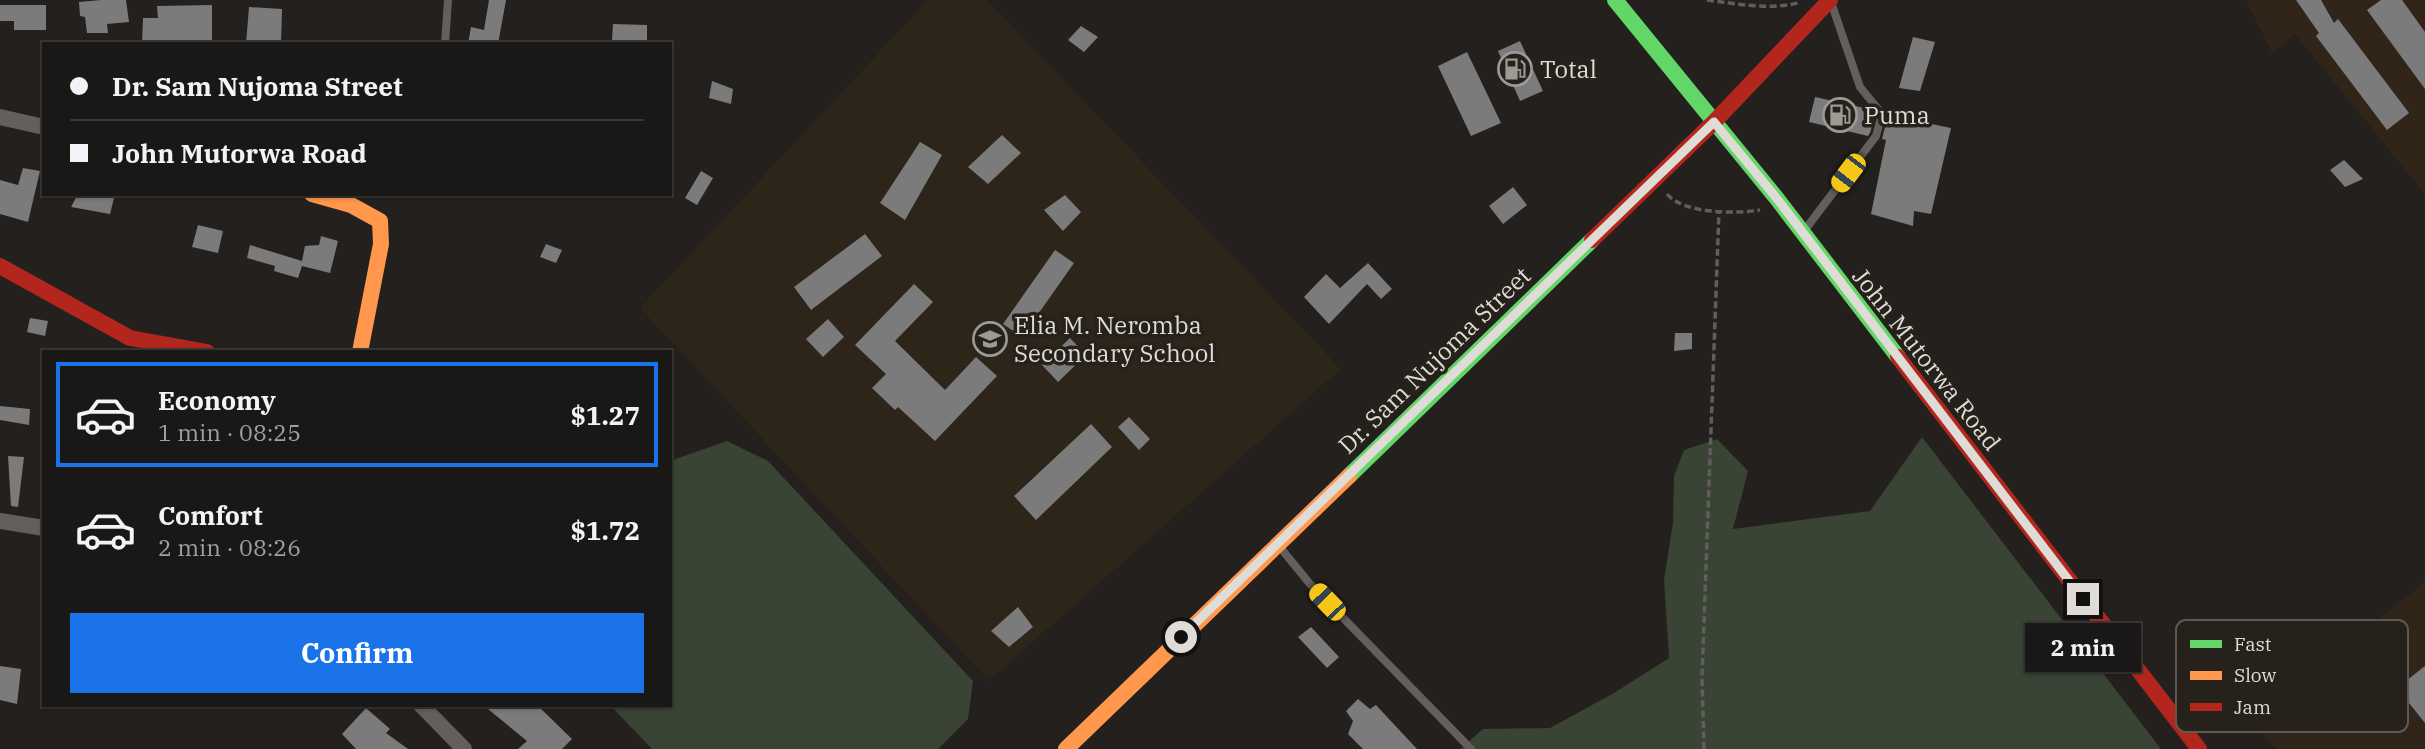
<!DOCTYPE html>
<meta charset="utf-8">
<style>
:root{--surface:#1a1816;--page:#272523;--text:#f1f3f6;--muted:#9fa0a1;--line:#383735;--accent:#1a73e8}
body{margin:0;font-family:"IBM Plex Serif",serif;background:var(--page);color:var(--text);height:100vh;display:flex;flex-direction:column;font-size:26px;white-space:nowrap}
*{box-sizing:border-box;margin:0}
p{font-size:23px;color:var(--muted)}
.icon{flex:none;width:38px;height:38px;fill:none;stroke:currentColor;stroke-width:2;stroke-linecap:round;stroke-linejoin:round}
.map{position:relative;flex:1;overflow:hidden}
.panel{position:absolute;left:42px;top:350px;width:630px;height:357px;display:flex;flex-direction:column;background:var(--surface);border-radius:0px;box-shadow:0 2px 5px #0004,0 0 0 2px var(--line)}
.panel>*{flex:none}
.top-card{position:absolute;left:42px;top:42px;width:630px;height:154px;border-radius:0px;box-shadow:0 2px 5px #0004,0 0 0 2px var(--line);display:grid;align-content:center;height:154px;padding:0 28px;background:var(--surface)}
.end{position:absolute;width:32px;height:32px;margin:-16px;border:9px solid #dfdbd6;background:#111;box-shadow:0 0 0 4px #111}
.from{border-radius:50%}
.bubble{position:absolute;height:49px;border-radius:0px;background:var(--surface);box-shadow:0 2px 5px #0004,0 0 0 2px var(--line);font-size:23px;font-weight:800;line-height:49px;text-align:center}
.car{position:absolute;width:21px;height:42px;margin:-21px -10px;border-radius:9px;box-shadow:0 0 5px 2px #0007;background:linear-gradient(#f5c518 24%,#345 0 40%,#f5c518 0 76%,#345 0 86%,#f5c518 0)}
.top-card b{display:flex;align-items:center;gap:24px;height:66px;font-size:26px}
.top-card b+b{border-top:2px solid var(--line)}
.top-card i{width:18px;height:18px;background:var(--text)}
ul{padding:12px 0 0;list-style:none}
li{display:flex;align-items:center;gap:21px;height:105px;margin:0 14px 10px;padding:0 14px;border:4px solid transparent;border-radius:0px}
li div{flex:1}
li b{display:block;font-size:26px}
li em{font-style:normal;font-weight:800}
li.active{border-color:var(--accent)}
li>.icon{width:63px;height:63px;stroke-width:1.5}
.primary-button{display:flex;gap:14px;margin-top:auto;padding:14px 28px}
.primary-button a{flex:1;height:80px;border-radius:0px;background:var(--accent);color:#fff;font-size:28px;font-weight:800;line-height:80px;text-align:center}
.map>svg:first-child{display:block}
.commercial{fill:#31251a}
.built{fill:#2d241a}
.green{fill:#394434}
.building{fill:#7c7b7b}
.lines{fill:none;stroke-linecap:round;stroke-linejoin:round}
.path{stroke:#605d5c;stroke-width:3.5;stroke-dasharray:7 3.5;stroke-linecap:butt}
.lane{stroke:#645f5e;stroke-width:8}
.street{stroke:#645f5e;stroke-width:16}
.fast{stroke:#63d668;stroke-width:16}
.slow{stroke:#ff974d;stroke-width:16}
.jam{stroke:#b3261e;stroke-width:16}
.route{stroke:#dfdbd6;stroke-width:9}
.labels{text-anchor:middle;dominant-baseline:central;stroke-width:7;stroke-linejoin:round;paint-order:stroke}
.poi-label{font-size:24px;fill:#dfdbd6;stroke:#26211a;text-anchor:start}
.street-label{font-size:24px;fill:#dfdbd6;stroke:#26211a}
.key{fill:#26211a;stroke:#5e5952;stroke-width:2}
.key-label{font-size:19px;fill:#dfdbd6}
</style>
<div class="map">
<svg width="2425" height="749" viewBox="0 0 2425 749">
<rect width="100%" height="100%" fill="#23201d"/>
<path class="commercial" d="M2246,0H2425V194L2295,34L2272,53Z
M2425,582V749H2276L2251,719Z"/>
<path class="built" d="M928,0H987L1341,369L989,681L640,308Z"/>
<path class="green" d="M1922,437L2161,749H1460L1483,729L1550,728L1614,693L1669,658L1664,580L1673,523L1674,476L1684,450L1717,439L1748,471L1733,529L1870,511Z
M727,441L768,461L973,681L968,719L938,749H652L610,705H670V461Z"/>
<path class="building" d="M101,0H126L129,22L107,24L108,33H87L85,17L80,16L79,2Z
M489,0H506L498,44H468L471,27L484,30Z
M2296,0H2321L2334,23L2338,19L2409,113L2387,130L2316,36L2319,33Z
M2381,0H2402L2425,32V89L2367,10Z
M0,5H46V30H14V21H0Z
M212,5V44H142L143,18H158L157,6Z
M249,7L282,9L281,44H246Z
M613,24L647,25V40H612Z
M1081,26L1098,37L1084,52L1068,40Z
M1913,37L1935,42L1920,91L1899,88Z
M1520,41L1543,91L1520,101L1498,51Z
M1467,52L1501,123L1471,136L1438,66Z
M712,81L733,89L731,104L709,98Z
M1815,97L1869,109L1875,116L1870,133L1868,136L1809,122Z
M1888,115L1951,128L1931,214L1914,211L1913,226L1871,214L1886,140L1882,139Z
M1002,135L1021,153L988,184L968,167Z
M920,142L942,155L905,220L880,203Z
M2344,160L2363,179L2345,187L2330,170Z
M23,168L40,171L28,222L0,214V180L18,185Z
M701,171L713,178L697,205L685,198Z
M1513,187L1527,205L1503,224L1489,206Z
M78,194H115L110,214L71,207Z
M1065,195L1081,212L1063,231L1044,210Z
M198,225L223,231L218,253L192,247Z
M865,234L882,256L811,310L794,287Z
M321,236L338,241L330,273L302,266L298,278L274,271L275,266L247,258L250,245L302,261L305,246L319,245Z
M546,244L562,250L556,263L540,257Z
M1055,250L1074,263L1022,337L1003,324Z
M1368,263L1392,289L1381,299L1367,284L1329,324L1304,297L1326,274L1340,288Z
M914,284L933,302L895,341L945,390L976,357L997,376L935,441L898,407L895,410L872,388L886,374L855,345Z
M30,318L48,321L45,336L27,332Z
M828,319L844,337L823,357L806,339Z
M1675,333H1692V349L1674,351Z
M1070,338L1086,355L1058,382L1042,365Z
M0,406L30,409L29,425L0,420Z
M1129,417L1150,439L1139,450L1118,427Z
M1091,424L1112,447L1036,520L1014,496Z
M8,456L24,457L18,507L11,506Z
M1018,607L1033,627L1009,647L991,631Z
M1311,627L1339,657L1327,668L1298,637Z
M0,666L21,669L17,704L0,700Z
M2425,666V723L2397,688Z
M1358,699L1370,709L1376,705L1417,749H1363L1348,734L1353,721L1346,711Z
M483,705H537L572,739L562,749H518L527,741Z
M366,708L390,729L386,733L408,749H356L342,734Z"/>
<g class="lines">
<path class="path" d="M1707,0C1738,4 1768,10 1798,3
M1667,194C1683,214 1737,214 1760,210
M1704,749L1702,677L1719,211"/>
<path class="lane" d="M445,44L448,0
M1804,231L1876,136L1882,114L1860,87L1832,5
M1279,546L1310,584L1471,749"/>
<path class="street" d="M0,117L44,127
M0,521L44,528
M421,705L464,749"/>
<path class="fast" d="M1615,0L1778,200L1898,357
M1349,476L1592,240"/>
<path class="slow" d="M312,194L351,205L380,221L381,244L360,352
M1066,749L1349,476"/>
<path class="jam" d="M1592,240L1714,122L1830,0
M0,266L130,338L207,352
M1898,357L2199,749"/>
</g>
<g class="lines">
<path class="route" d="M1181,637L1714,122L1778,200L2083,599"/>
</g>
<defs>
<g id="fuel-ring" transform="scale(1.75)"><circle r="9.5" fill="#26211a" stroke="#9d9a95" stroke-width="1.5"/><path d="M-5.5-6h7V0h2V4h1.3V-2.5L3-4.5l.8-.8L6-3V5H2.5V1h-1V6h-7ZM-4.2-4.7v3.2H.2V-4.7Z" fill="#9d9a95"/></g>
<g id="school-ring" transform="scale(1.75)"><circle r="9.5" fill="#26211a" stroke="#9d9a95" stroke-width="1.5"/><path d="M0-5L7-2L0 1L-7-2ZM-4 1L0 2.5L4 1V4Q0 6-4 4Z" fill="#9d9a95"/></g>
</defs>
<g fill-rule="evenodd">
<use href="#fuel-ring" x="1515" y="69"/>
<use href="#fuel-ring" x="1840" y="115"/>
<use href="#school-ring" x="990" y="339"/>
</g>
<g class="labels">
<g class="poi-label">
<text x="1540" y="69">Total</text>
<text x="1864" y="115">Puma</text>
<text x="1014" y="325">Elia M. Neromba<tspan x="1014" dy="28">Secondary School</tspan></text>
</g>
<g class="street-label">
<text transform="translate(1927 359) rotate(52)">John Mutorwa Road</text>
<text transform="translate(1434 360) rotate(-44)">Dr. Sam Nujoma Street</text>
</g>
</g>
<rect x="2176" y="620" width="232" height="112" rx="10" class="key"/>
<rect x="2190" y="640" width="32" height="8" fill="#63d668"/>
<rect x="2190" y="671" width="32" height="9" fill="#ff974d"/>
<rect x="2190" y="703" width="32" height="8" fill="#b3261e"/>
<g class="key-label">
<text x="2234" y="651">Fast</text>
<text x="2234" y="682">Slow</text>
<text x="2234" y="714">Jam</text>
</g>
</svg>
<i class="end from" style="left:1181px;top:637px"></i>
<i class="end" style="left:2083px;top:599px"></i>
<div class="bubble" style="left:2025px;top:623px;width:116px">2 min</div>
<i class="car" style="left:1848px;top:173px;rotate:217deg"></i>
<i class="car" style="left:1327px;top:602px;rotate:316deg"></i>
<div class="top-card">
<b><i class="from"></i>Dr. Sam Nujoma Street</b>
<b><i></i>John Mutorwa Road</b>
</div>
<section class="panel">
<ul>
<li class="active"><svg class="icon" aria-label="car" viewBox="0 0 24 24"><path d="M5 17H2v-5l4-1 3-4h7l3 4 3 1v5h-3M9 17h6M6 11h13"/><circle cx="7" cy="17" r="2"/><circle cx="17" cy="17" r="2"/></svg><div><b>Economy</b><p>1 min · 08:25</p></div><em>$1.27</em></li>
<li><svg class="icon" aria-label="car" viewBox="0 0 24 24"><path d="M5 17H2v-5l4-1 3-4h7l3 4 3 1v5h-3M9 17h6M6 11h13"/><circle cx="7" cy="17" r="2"/><circle cx="17" cy="17" r="2"/></svg><div><b>Comfort</b><p>2 min · 08:26</p></div><em>$1.72</em></li>
</ul>
<div class="primary-button"><a>Confirm</a></div>
</section>
</div>
